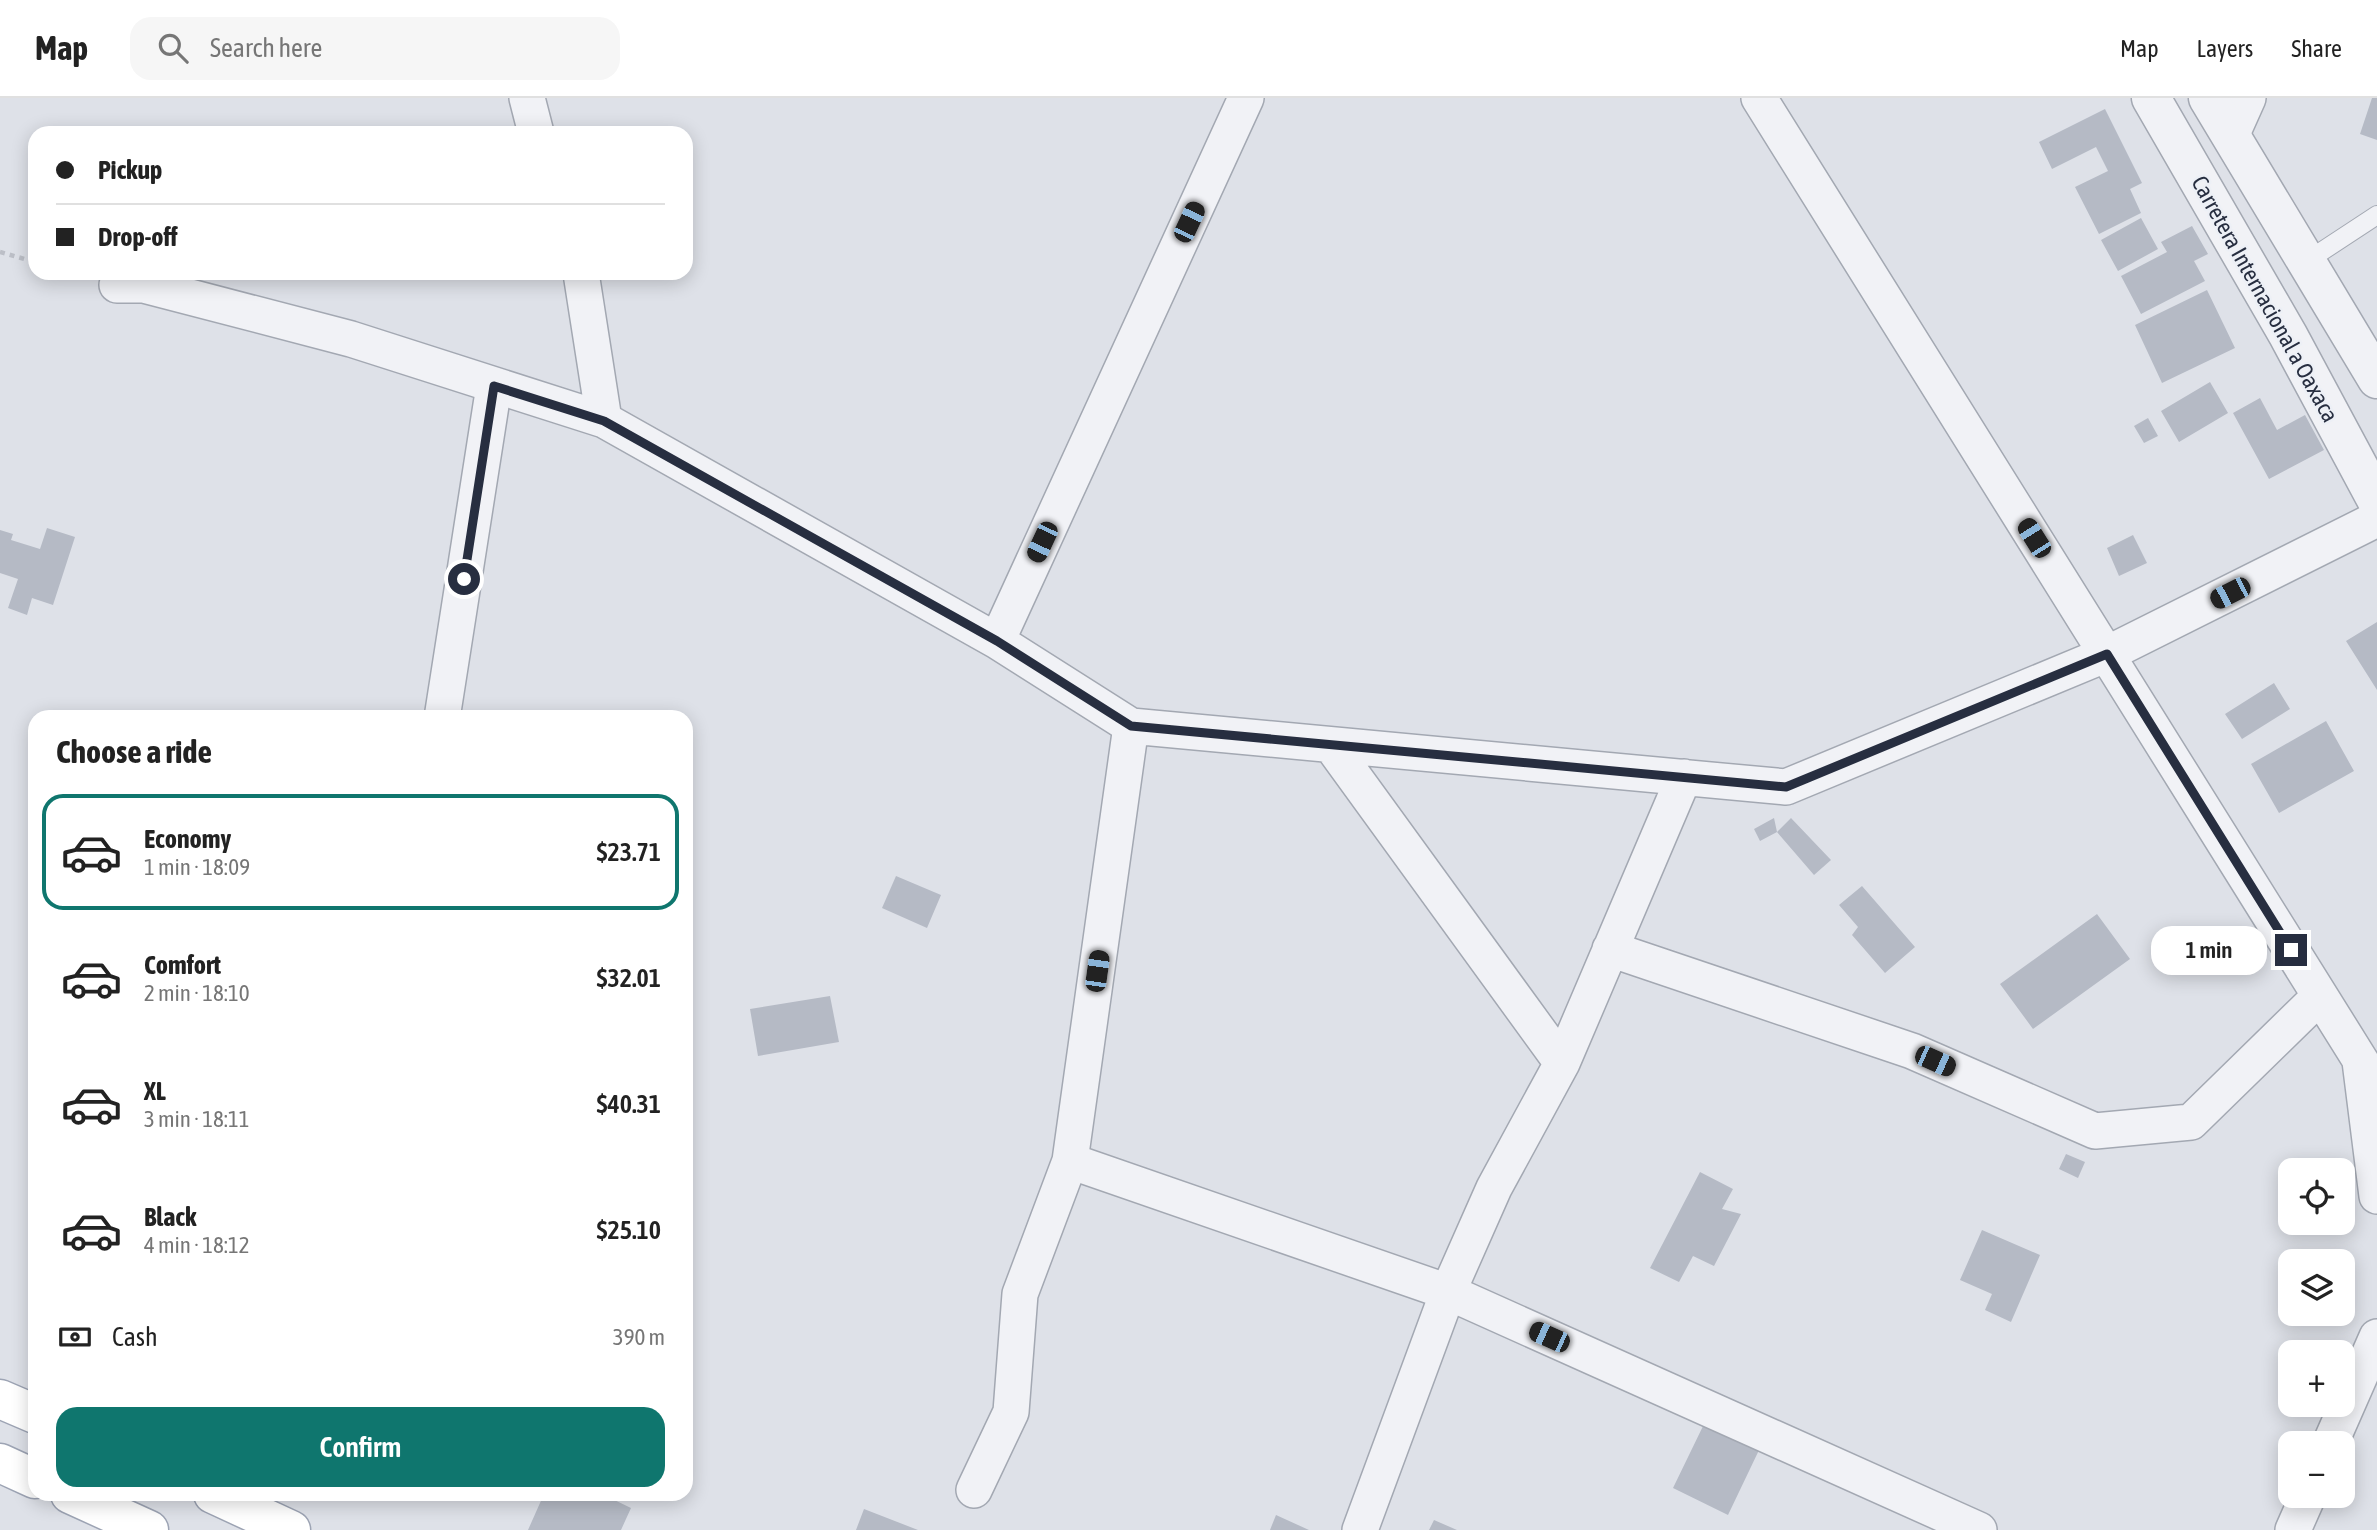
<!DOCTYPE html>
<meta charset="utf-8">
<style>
:root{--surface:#fff;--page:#f6f6f6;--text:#222;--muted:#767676;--line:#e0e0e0;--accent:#0f766e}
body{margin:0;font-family:"Asap Condensed",sans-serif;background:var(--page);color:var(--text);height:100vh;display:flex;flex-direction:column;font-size:26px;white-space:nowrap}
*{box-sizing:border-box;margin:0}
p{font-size:23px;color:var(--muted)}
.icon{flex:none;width:38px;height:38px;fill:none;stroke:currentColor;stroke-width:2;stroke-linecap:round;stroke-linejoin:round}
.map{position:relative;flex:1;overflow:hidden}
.details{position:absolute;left:28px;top:612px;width:665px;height:791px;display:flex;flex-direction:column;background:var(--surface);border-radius:21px;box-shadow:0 4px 18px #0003}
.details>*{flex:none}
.top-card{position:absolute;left:28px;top:28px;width:665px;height:154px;border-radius:21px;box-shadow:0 4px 18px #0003;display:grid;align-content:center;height:154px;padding:0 28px;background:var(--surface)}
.fabs{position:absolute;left:2278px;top:1060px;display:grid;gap:14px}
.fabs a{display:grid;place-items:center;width:77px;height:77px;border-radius:14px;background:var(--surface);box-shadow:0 4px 18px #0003;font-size:35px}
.end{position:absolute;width:32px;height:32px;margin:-16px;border:9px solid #272e40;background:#fff;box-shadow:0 0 0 4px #fff}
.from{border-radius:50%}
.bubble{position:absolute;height:49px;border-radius:21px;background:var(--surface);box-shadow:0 4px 18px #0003;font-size:23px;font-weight:600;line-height:49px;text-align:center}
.car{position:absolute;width:21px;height:42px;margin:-21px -10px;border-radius:9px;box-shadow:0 0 5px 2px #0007;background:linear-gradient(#222 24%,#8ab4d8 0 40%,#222 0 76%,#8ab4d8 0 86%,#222 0)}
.top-card b{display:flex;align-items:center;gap:24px;height:66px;font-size:26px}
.top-card b+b{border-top:2px solid var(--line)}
.top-card i{width:18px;height:18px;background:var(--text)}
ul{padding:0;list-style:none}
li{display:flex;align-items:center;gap:21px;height:116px;margin:0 14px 10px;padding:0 14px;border:4px solid transparent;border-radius:21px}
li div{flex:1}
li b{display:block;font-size:26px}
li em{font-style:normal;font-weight:600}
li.current{border-color:var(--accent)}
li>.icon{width:63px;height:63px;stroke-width:1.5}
h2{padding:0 28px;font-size:32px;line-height:84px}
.pay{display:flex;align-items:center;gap:18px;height:77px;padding:0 28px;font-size:26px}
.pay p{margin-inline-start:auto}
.action{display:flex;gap:14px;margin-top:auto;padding:14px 28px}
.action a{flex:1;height:80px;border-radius:21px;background:var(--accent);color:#fff;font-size:28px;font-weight:600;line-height:80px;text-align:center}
header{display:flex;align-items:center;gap:42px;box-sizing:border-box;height:98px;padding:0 35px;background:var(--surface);border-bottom:2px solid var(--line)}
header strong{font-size:33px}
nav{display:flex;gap:38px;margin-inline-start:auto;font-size:24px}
.search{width:490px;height:63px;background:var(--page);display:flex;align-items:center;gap:18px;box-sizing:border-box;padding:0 24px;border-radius:21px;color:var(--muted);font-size:26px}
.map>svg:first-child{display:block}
.building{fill:#b5bac5}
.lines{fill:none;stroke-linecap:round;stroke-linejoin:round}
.service-casing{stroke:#a3a8b2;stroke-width:20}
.minor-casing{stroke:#a3a8b2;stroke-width:38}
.tertiary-casing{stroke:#a3a8b2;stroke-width:41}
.primary-casing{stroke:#9da4b4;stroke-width:41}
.path{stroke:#bcbfc7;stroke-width:4.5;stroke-dasharray:5 5;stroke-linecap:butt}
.service{stroke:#f1f2f6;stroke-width:18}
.minor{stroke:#f1f2f6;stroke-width:35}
.tertiary{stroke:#f1f2f6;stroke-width:38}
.primary{stroke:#fff;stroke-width:38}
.route{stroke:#272e40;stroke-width:9}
.labels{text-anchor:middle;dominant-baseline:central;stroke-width:5;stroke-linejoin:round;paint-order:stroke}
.street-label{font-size:23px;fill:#272e40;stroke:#edf0f6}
</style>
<header>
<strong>Map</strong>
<div class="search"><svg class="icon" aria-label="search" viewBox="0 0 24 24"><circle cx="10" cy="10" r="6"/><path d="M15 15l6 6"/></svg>Search here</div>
<nav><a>Map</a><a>Layers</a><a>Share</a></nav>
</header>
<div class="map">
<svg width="2377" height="1432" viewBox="0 0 2377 1432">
<rect width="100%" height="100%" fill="#dee1e8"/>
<path class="building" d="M2372,0H2377V42L2360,36Z
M2105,11L2142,85L2130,91L2141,115L2099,136L2075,89L2108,73L2096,49L2052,71L2039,44Z
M2141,120L2158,151L2118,173L2101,142Z
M2192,128L2208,156L2194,163L2205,183L2141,216L2121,178L2167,154L2161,144Z
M2207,192L2235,250L2162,285L2135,227Z
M2210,284L2228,315L2179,344L2161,313Z
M2260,300L2277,332L2305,317L2324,352L2269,381L2233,315Z
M2148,320L2158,338L2144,345L2134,328Z
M47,430L75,439L53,507L32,500L27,517L8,510L18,481L0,475V432L13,436L11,442L40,451Z
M2133,437L2147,465L2119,478L2107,450Z
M2377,524V592L2346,543Z
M2274,585L2290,611L2242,641L2225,616Z
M2326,623L2354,673L2279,715L2251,666Z
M1774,720L1777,734L1760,743L1754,731Z
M1791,720L1831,762L1814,777L1777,734Z
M896,778L941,797L927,830L882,810Z
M1862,788L1915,849L1885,875L1852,837L1858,829L1839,807Z
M2097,816L2130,861L2033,931L2000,886Z
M830,898L839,944L758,958L750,911Z
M2066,1056L2085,1064L2078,1080L2059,1071Z
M1700,1074L1733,1091L1722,1111L1741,1116L1714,1168L1693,1158L1679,1184L1650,1170Z
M1982,1132L2040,1157L2011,1224L1985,1212L1992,1196L1960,1182Z
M1705,1324L1760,1350L1728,1417L1673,1390Z
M544,1396H602L631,1410L621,1432H528Z
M864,1411L918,1432H856Z
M1276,1417L1309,1432H1270Z
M1434,1422L1457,1432H1429Z"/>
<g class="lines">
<g class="service-casing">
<path id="service" d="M2307,163L2377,117"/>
</g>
<g class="minor-casing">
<path id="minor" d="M527,0L536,35
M1759,0L2377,989
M2231,38L2248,0
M581,175L604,322
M117,187H144L351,241L604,322L997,543L1131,628L1786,689L2107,556L2377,421
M997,543L1246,0
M442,620L494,288
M1331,647L1562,965
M1610,851L1912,953L2095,1033L2191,1024L2320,898
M2360,963L2377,1098
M1070,1063L1448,1194L1979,1432
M2330,1346L2377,1239
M974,1392L1011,1314L1020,1196L1070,1063L1131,628
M1360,1432L1448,1194L1494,1090L1562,965L1684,679
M2293,1432L2308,1398"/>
</g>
<g class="tertiary-casing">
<path id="tertiary" d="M2151,0L2288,237L2377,403
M2208,0L2377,281"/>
</g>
<g class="primary-casing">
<path id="primary" d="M0,1301L35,1316
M0,1365L35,1381
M70,1396L149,1432
M213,1396L291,1432"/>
</g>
<path class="path" d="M0,154L35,164"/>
<use href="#service" class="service"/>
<use href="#minor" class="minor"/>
<use href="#tertiary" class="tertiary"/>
<use href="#primary" class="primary"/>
</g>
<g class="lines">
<path class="route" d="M464,481L494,288L604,323L997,543L1131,628L1786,689L2107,556L2291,852"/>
</g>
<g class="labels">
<g class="street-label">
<text transform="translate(2265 201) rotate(61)">Carretera Internacional a Oaxaca</text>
</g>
</g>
</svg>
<div class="fabs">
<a><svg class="icon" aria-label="locate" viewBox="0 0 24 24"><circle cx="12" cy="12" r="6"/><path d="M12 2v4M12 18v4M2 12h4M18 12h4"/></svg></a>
<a><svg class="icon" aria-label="layers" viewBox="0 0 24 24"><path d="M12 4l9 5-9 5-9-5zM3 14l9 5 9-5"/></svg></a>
<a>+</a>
<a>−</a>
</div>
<i class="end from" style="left:464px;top:481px"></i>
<i class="end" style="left:2291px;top:852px"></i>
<div class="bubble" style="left:2151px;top:828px;width:116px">1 min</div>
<i class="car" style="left:1189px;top:124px;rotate:25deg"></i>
<i class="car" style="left:2034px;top:440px;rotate:328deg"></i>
<i class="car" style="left:1042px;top:444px;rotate:205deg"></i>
<i class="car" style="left:2230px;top:495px;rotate:243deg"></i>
<i class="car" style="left:1097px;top:873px;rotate:8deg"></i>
<i class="car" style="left:1935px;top:963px;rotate:114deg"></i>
<i class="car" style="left:1549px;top:1239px;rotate:294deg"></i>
<div class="top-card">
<b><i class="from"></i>Pickup</b>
<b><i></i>Drop-off</b>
</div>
<section class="details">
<h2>Choose a ride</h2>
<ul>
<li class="current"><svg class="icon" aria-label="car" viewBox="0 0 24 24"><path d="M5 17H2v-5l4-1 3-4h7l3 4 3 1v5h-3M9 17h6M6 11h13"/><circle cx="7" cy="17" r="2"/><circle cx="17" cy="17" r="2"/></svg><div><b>Economy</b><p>1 min · 18:09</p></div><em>$23.71</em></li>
<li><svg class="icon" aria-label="car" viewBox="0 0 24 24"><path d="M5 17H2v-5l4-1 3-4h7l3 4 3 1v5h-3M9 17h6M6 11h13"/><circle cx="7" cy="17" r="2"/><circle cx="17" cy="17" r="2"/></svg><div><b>Comfort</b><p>2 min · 18:10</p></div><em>$32.01</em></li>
<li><svg class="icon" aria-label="car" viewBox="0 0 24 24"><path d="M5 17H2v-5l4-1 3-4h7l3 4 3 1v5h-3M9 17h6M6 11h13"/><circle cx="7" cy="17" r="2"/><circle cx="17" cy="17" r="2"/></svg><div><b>XL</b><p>3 min · 18:11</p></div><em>$40.31</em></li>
<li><svg class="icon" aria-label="car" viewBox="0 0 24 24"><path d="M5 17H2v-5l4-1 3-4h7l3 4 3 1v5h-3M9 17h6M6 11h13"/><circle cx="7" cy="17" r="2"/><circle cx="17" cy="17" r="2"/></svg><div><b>Black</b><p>4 min · 18:12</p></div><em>$25.10</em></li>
</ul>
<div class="pay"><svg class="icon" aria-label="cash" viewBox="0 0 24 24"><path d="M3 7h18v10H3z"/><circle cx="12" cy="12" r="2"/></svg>Cash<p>390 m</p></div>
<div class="action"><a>Confirm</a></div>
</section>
</div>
